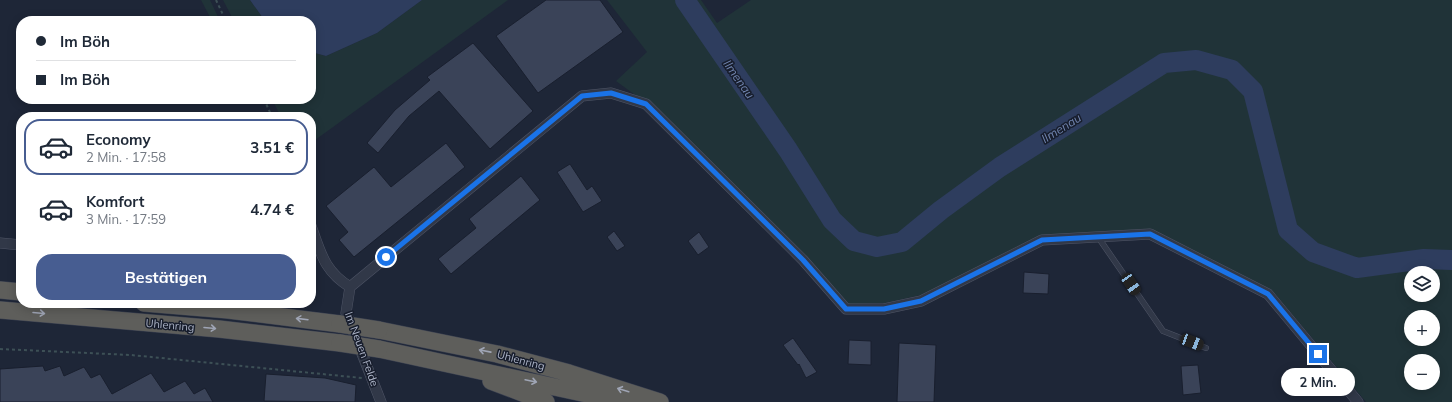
<!DOCTYPE html>
<html lang="de">
<meta charset="utf-8">
<style>
:root{--surface:#fff;--page:#f6f6f7;--text:#1f2937;--muted:#747a83;--line:#e0e1e3;--accent:#475d91}
body{margin:0;font-family:Mulish,sans-serif;background:var(--page);color:var(--text);height:100vh;display:flex;flex-direction:column;font-size:15px;white-space:nowrap}
*{box-sizing:border-box;margin:0}
p{font-size:13px;color:var(--muted)}
.icon{flex:none;width:22px;height:22px;fill:none;stroke:currentColor;stroke-width:2;stroke-linecap:round;stroke-linejoin:round}
.map{position:relative;flex:1;overflow:hidden}
.details{position:absolute;left:16px;top:112px;width:300px;height:196px;display:flex;flex-direction:column;background:var(--surface);border-radius:16px;box-shadow:0 2px 10px #0003}
.details>*{flex:none}
.top-card{position:absolute;left:16px;top:16px;width:300px;height:88px;border-radius:16px;box-shadow:0 2px 10px #0003;display:grid;align-content:center;height:88px;padding:0 20px;background:var(--surface)}
.controls{position:absolute;left:1404px;top:266px;display:grid;gap:8px}
.controls a{display:grid;place-items:center;width:36px;height:36px;border-radius:50%;background:var(--surface);box-shadow:0 2px 10px #0003;font-size:20px}
.end{position:absolute;width:18px;height:18px;margin:-9px;border:5px solid #1a73e8;background:#fff;box-shadow:0 0 0 2px #fff}
.from{border-radius:50%}
.bubble{position:absolute;height:28px;border-radius:14px;background:var(--surface);box-shadow:0 2px 10px #0003;font-size:13px;font-weight:700;line-height:28px;text-align:center}
.car{position:absolute;width:12px;height:24px;margin:-12px -6px;border-radius:5px;box-shadow:0 0 3px 1px #0007;background:linear-gradient(#222 24%,#8ab4d8 0 40%,#222 0 76%,#8ab4d8 0 86%,#222 0)}
.top-card b{display:flex;align-items:center;gap:14px;height:38px;font-size:15px}
.top-card b+b{border-top:1px solid var(--line)}
.top-card i{width:10px;height:10px;background:var(--text)}
ul{padding:7px 0 0;list-style:none}
li{display:flex;align-items:center;gap:12px;height:56px;margin:0 8px 6px;padding:0 12px;border:2px solid transparent;border-radius:16px}
li div{flex:1}
li b{display:block;font-size:15px}
li em{font-style:normal;font-weight:700}
li.selected{border-color:var(--accent)}
li>.icon{width:36px;height:36px;stroke-width:1.5}
.cta{display:flex;gap:8px;margin-top:auto;padding:8px 20px}
.cta a{flex:1;height:46px;border-radius:16px;background:var(--accent);color:#fff;font-size:16px;font-weight:700;line-height:46px;text-align:center}
.map>svg:first-child{display:block}
.green{fill:#203338;fill-rule:evenodd}
.water{fill:#2e3d5e}
.lines{fill:none;stroke-linecap:round;stroke-linejoin:round}
.river{stroke:#2e3d5e;stroke-width:20}
.building{fill:#3a4358;stroke:#191f2e}
.service-casing{stroke:#4f5566;stroke-width:6}
.minor-casing{stroke:#4f5566;stroke-width:11}
.trunk-casing{stroke:#3c4252;stroke-width:18}
.path{stroke:#3d5056;stroke-width:2;stroke-dasharray:3 3;stroke-linecap:butt}
.service{stroke:#313848;stroke-width:5}
.minor{stroke:#313848;stroke-width:10}
.trunk{stroke:#5e5e5b;stroke-width:17}
.trunk-bridge-casing{stroke:#3c4252;stroke-width:18;stroke-linecap:butt}
.trunk-bridge{stroke:#5e5e5b;stroke-width:17}
.oneway{stroke:#9fa5b5}
.route{stroke:#1a73e8;stroke-width:5}
.labels{text-anchor:middle;dominant-baseline:central;stroke-width:3;stroke-linejoin:round;paint-order:stroke}
.street-label{font-size:11px;fill:#abb2c5;stroke:#171d2c}
.water-label{font-size:12px;font-style:italic;fill:#7185b0;stroke:#171d2c}
</style>
<div class="map">
<svg width="1452" height="402" viewBox="0 0 1452 402">
<rect width="100%" height="100%" fill="#1e2637"/>
<path class="green" d="M201,0H210L220,21H212Z
M223,0H250L265,21H234Z
M422,0H508L311,143V117H281L272,99H311V52L326,56L377,33Z
M607,0H701L717,23L751,0H1452V402H1366L1274,293L1149,230L1040,237L921,295L885,303L849,304L806,257L657,111L616,81L647,52ZM1411,273H1433V295H1411ZM1411,317H1433V339H1411ZM1411,361H1433V383H1411Z"/>
<path class="water" d="M250,0H422L377,33L326,56L311,52V21H265Z"/>
<g class="lines">
<path class="river" d="M685,0L788,150L832,220L854,241L877,247L902,242L941,210L1000,167L1164,63L1196,60L1232,70L1253,91L1288,230L1313,252L1357,268L1424,259L1452,260"/>
</g>
<path class="building" d="M546,0H600L623,32L538,93L496,36Z
M473,43L533,111L490,149L439,91L409,116L378,153L367,143L395,110L430,80L427,77Z
M446,143L465,167L354,257L339,240L348,232L326,206L374,167L391,187Z
M570,164L587,190L592,186L602,201L583,212L557,172Z
M521,176L540,200L451,274L438,259L476,228L469,219Z
M614,231L625,246L617,251L607,237Z
M699,232L709,247L698,255L688,241Z
M1024,272L1049,274L1048,294L1023,293Z
M793,338L817,372L806,378L799,364L798,365L783,345Z
M849,340L871,341V365L848,364Z
M899,343L936,345L934,402H897Z
M1198,365L1201,393L1183,395L1181,366Z
M43,366L45,371L60,366L64,376L84,367L91,378L100,374L112,394L151,373L164,392L185,381L194,394L205,388L213,402H0V369Z
M266,374L325,378L356,385L355,402L264,401Z"/>
<g class="lines">
<g class="service-casing">
<path id="service" d="M1098,237L1163,331L1206,348"/>
</g>
<g class="minor-casing">
<path id="minor" d="M311,226C321,253 324,271 350,287L346,313L381,402
M0,243L21,245
M350,287L582,96L611,93L646,104L803,260L846,309H884L921,301L1042,240L1150,234L1268,294L1358,402"/>
</g>
<g class="trunk-casing">
<path id="trunk" d="M0,290L21,292
M144,303L228,310L340,324
M0,310L219,329L340,343
M379,330L497,354L569,373L660,402
M379,349L624,402
M491,381L546,402"/>
</g>
<path class="path" d="M216,0L226,21
M264,99L272,117
M311,198V199
M0,349L131,355L362,378"/>
<use href="#service" class="service"/>
<use href="#minor" class="minor"/>
<use href="#trunk" class="trunk"/>
<g class="trunk-bridge-casing">
<path id="trunk-bridge" d="M340,324L379,330
M340,343L379,349"/>
</g>
<use href="#trunk-bridge" class="trunk-bridge"/>
</g>
<defs><path id="oneway-shaft" d="M-6 0H5M1.5-3L5.5 0L1.5 3" fill="none" stroke-width="1.6" stroke-linecap="round" stroke-linejoin="round"/></defs>
<g class="oneway">
<use href="#oneway-shaft" transform="translate(39 313) rotate(5)"/>
<use href="#oneway-shaft" transform="translate(302 319) rotate(-173)"/>
<use href="#oneway-shaft" transform="translate(210 328) rotate(5)"/>
<use href="#oneway-shaft" transform="translate(485 351) rotate(-169)"/>
<use href="#oneway-shaft" transform="translate(531 381) rotate(12)"/>
<use href="#oneway-shaft" transform="translate(623 390) rotate(-163)"/>
</g>
<g class="lines">
<path class="route" d="M386,257L582,96L611,93L646,104L803,260L846,309H884L921,301L1042,240L1150,234L1268,294L1318,354"/>
</g>
<g class="labels">
<g class="street-label">
<text transform="translate(170 325) rotate(5)">Uhlenring</text>
<text transform="translate(362 349) rotate(70)">Im Neuen Felde</text>
<text transform="translate(521 360) rotate(15)">Uhlenring</text>
</g>
<g class="water-label">
<text transform="translate(739 79) rotate(55)">Ilmenau</text>
<text transform="translate(1061 128) rotate(-32)">Ilmenau</text>
</g>
</g>
</svg>
<div class="controls">
<a><svg class="icon" aria-label="layers" viewBox="0 0 24 24"><path d="M12 4l9 5-9 5-9-5zM3 14l9 5 9-5"/></svg></a>
<a>+</a>
<a>−</a>
</div>
<i class="end from" style="left:386px;top:257px"></i>
<i class="end" style="left:1318px;top:354px"></i>
<div class="bubble" style="left:1281px;top:368px;width:74px">2 Min.</div>
<i class="car" style="left:1131px;top:284px;rotate:146deg"></i>
<i class="car" style="left:1192px;top:342px;rotate:111deg"></i>
<div class="top-card">
<b><i class="from"></i>Im Böh</b>
<b><i></i>Im Böh</b>
</div>
<section class="details">
<ul>
<li class="selected"><svg class="icon" aria-label="car" viewBox="0 0 24 24"><path d="M5 17H2v-5l4-1 3-4h7l3 4 3 1v5h-3M9 17h6M6 11h13"/><circle cx="7" cy="17" r="2"/><circle cx="17" cy="17" r="2"/></svg><div><b>Economy</b><p>2 Min. · 17:58</p></div><em>3.51 €</em></li>
<li><svg class="icon" aria-label="car" viewBox="0 0 24 24"><path d="M5 17H2v-5l4-1 3-4h7l3 4 3 1v5h-3M9 17h6M6 11h13"/><circle cx="7" cy="17" r="2"/><circle cx="17" cy="17" r="2"/></svg><div><b>Komfort</b><p>3 Min. · 17:59</p></div><em>4.74 €</em></li>
</ul>
<div class="cta"><a>Bestätigen</a></div>
</section>
</div>
